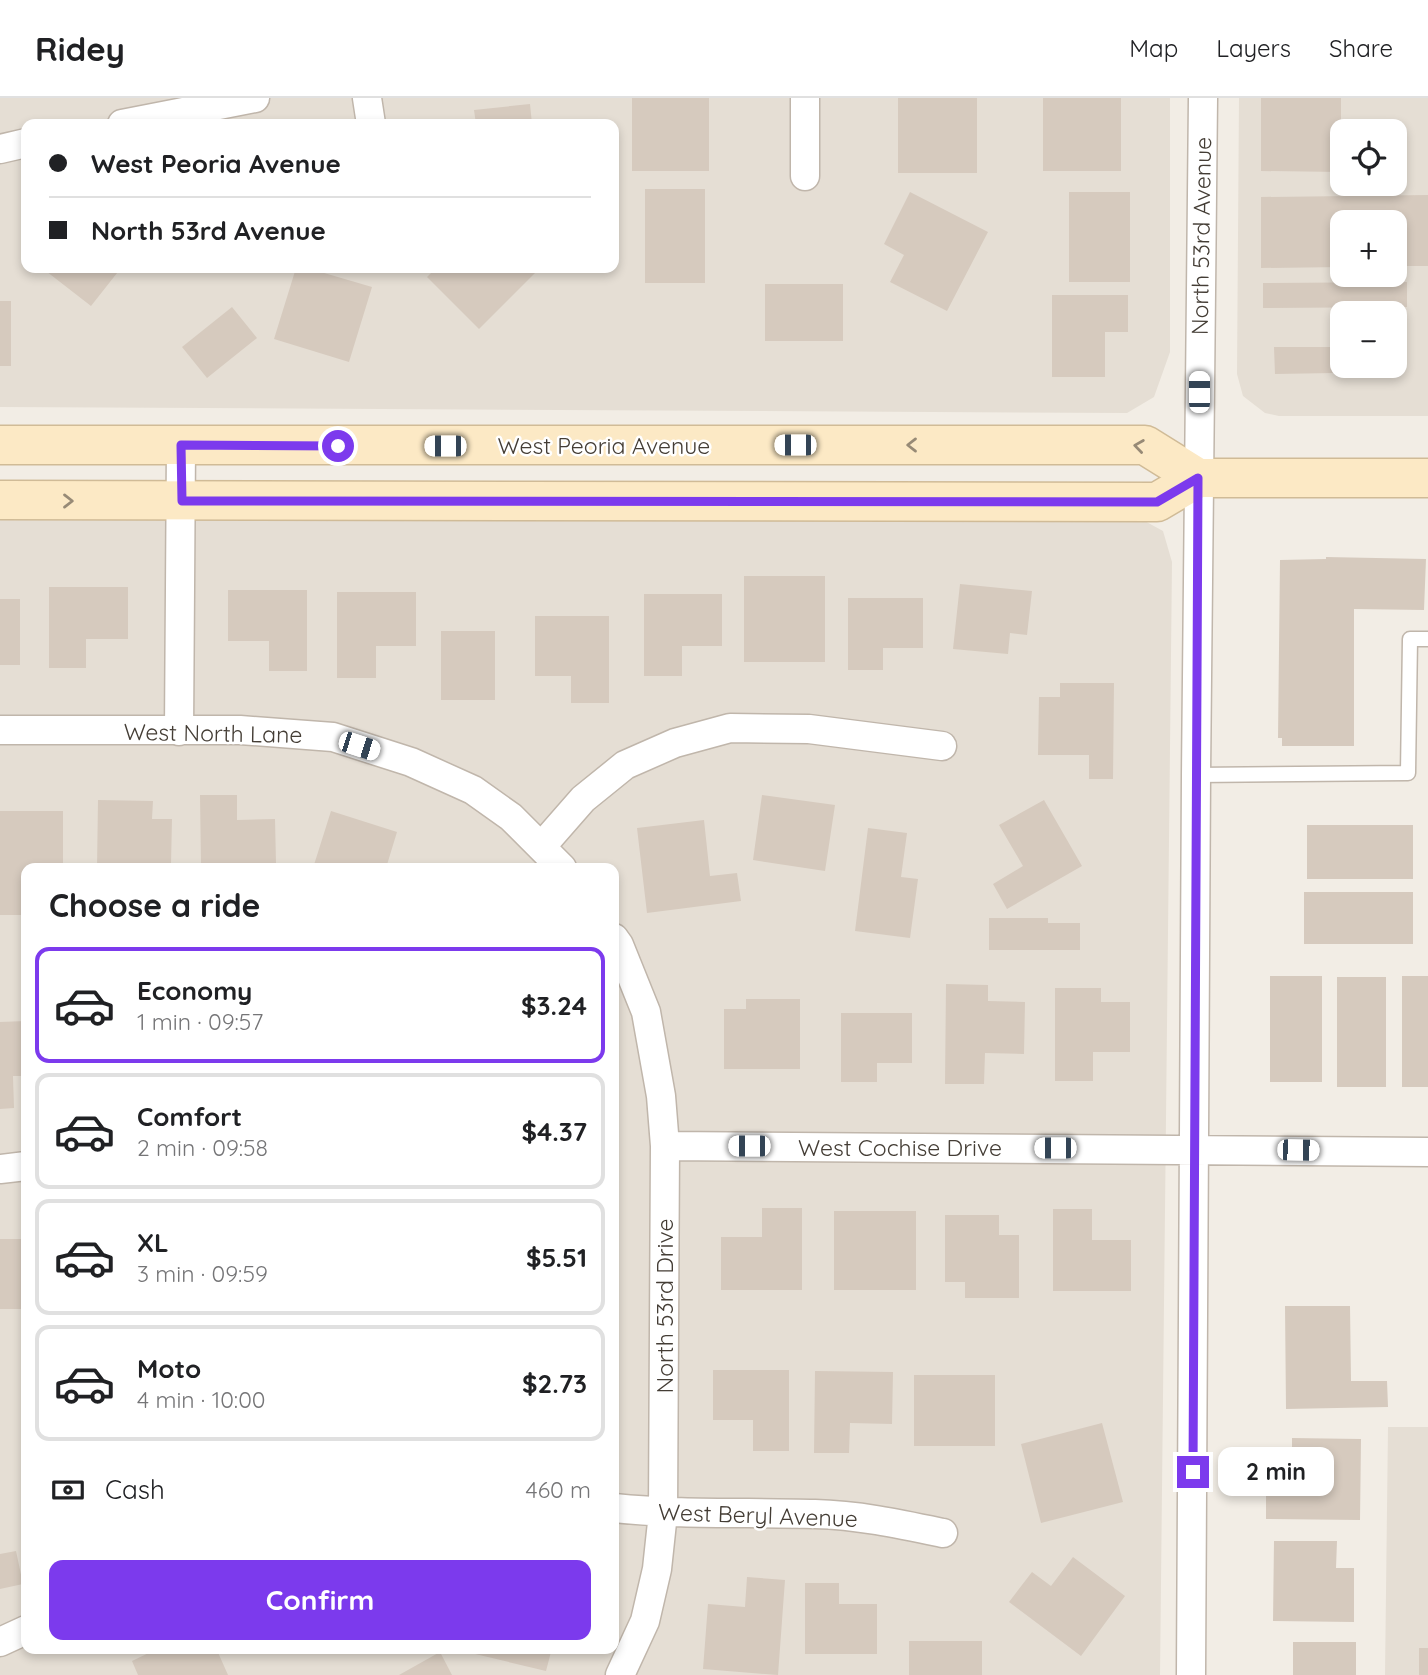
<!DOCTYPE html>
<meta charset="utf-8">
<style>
:root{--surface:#fff;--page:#f6f6f6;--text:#202124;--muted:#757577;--line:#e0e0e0;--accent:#7c3aed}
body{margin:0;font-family:Quicksand,sans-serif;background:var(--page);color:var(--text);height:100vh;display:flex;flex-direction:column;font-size:26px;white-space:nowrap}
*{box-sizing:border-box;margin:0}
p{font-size:23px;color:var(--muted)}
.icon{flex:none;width:38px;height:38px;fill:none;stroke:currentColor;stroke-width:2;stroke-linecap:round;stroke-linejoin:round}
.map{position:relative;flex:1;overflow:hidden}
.side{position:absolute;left:21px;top:765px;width:598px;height:791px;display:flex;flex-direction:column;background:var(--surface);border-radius:14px;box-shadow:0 4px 10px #0003}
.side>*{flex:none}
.banner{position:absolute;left:21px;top:21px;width:598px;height:154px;border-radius:14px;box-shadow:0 4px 10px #0003;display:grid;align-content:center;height:154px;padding:0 28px;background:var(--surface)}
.fabs{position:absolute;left:1330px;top:21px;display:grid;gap:14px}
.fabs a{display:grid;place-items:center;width:77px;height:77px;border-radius:14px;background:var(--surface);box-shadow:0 4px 10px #0003;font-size:35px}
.end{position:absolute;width:32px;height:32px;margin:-16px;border:9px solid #7c3aed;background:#fff;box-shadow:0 0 0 4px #fff}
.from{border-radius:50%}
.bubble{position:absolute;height:49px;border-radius:14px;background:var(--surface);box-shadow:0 4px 10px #0003;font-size:23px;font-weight:800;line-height:49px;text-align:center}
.car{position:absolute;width:21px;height:42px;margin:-21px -10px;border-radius:9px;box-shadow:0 0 5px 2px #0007;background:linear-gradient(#fff 24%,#345 0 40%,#fff 0 76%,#345 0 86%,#fff 0)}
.banner b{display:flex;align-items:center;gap:24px;height:66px;font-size:26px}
.banner b+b{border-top:2px solid var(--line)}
.banner i{width:18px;height:18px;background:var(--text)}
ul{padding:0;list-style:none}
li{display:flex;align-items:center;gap:21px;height:116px;margin:0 14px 10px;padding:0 14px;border:4px solid var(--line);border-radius:14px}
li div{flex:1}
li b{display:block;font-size:26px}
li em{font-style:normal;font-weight:800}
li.active{border-color:var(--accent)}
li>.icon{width:63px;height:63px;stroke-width:1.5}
h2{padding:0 28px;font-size:32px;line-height:84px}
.pay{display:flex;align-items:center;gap:18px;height:77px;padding:0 28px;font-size:26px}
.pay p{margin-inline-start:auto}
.primary-button{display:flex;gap:14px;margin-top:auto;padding:14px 28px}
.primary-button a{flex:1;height:80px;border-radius:14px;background:var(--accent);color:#fff;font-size:28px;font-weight:800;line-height:80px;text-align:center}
header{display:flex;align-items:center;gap:42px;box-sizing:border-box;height:98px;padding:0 35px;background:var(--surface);border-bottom:2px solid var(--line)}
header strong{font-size:33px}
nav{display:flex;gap:38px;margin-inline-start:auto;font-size:24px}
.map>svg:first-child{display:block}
.residential{fill:#e5ded4;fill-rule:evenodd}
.building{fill:#d6cabe}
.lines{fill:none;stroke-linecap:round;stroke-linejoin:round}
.lane-casing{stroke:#c0b6ab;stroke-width:17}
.street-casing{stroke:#c0b6ab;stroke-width:31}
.secondary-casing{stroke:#d0bb97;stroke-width:41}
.lane{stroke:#fff;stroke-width:14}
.street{stroke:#fff;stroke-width:28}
.secondary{stroke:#fce9c5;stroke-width:38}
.oneway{stroke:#978a76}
.route{stroke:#7c3aed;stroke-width:9}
.labels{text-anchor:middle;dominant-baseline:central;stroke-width:5;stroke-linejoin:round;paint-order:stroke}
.street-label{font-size:23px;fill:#443d35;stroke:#fff}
</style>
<header>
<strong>Ridey</strong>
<nav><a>Map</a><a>Layers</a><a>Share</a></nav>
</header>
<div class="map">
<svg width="1428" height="1577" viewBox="0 0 1428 1577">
<rect width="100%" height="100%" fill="#f2ede5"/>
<path class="residential" d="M0,0H1170V254L1154,299L1127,315L0,309ZM26,26H614V170H26Z
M1239,0H1428V318H1279L1265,315L1243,298L1237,276ZM1342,33H1395V86H1342ZM1342,124H1395V177H1342ZM1342,215H1395V268H1342Z
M0,420L1141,421L1163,433L1172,464L1160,1577H0ZM26,770H614V1550H26Z
M1388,1329H1428V1577H1385Z"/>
<path class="building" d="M632,0H709V73H632Z
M898,0H977V75H898Z
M1043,0H1121V73H1043Z
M1261,0H1341V74L1261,73Z
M530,6L532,26H476L474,12Z
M645,91H705V185H645Z
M910,94L988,134L947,213L890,184L904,157L884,146Z
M1069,94H1130V184H1069Z
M1428,97V168H1395V124H1342V169L1261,170V99Z
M42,170H121L91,208Z
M296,170H307L372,189L349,264L274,241Z
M436,170H531L536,174L479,231L427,179Z
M1407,184V209L1263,210V185Z
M765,186H843V243H765Z
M1052,197H1128V234H1105V279H1052Z
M0,203H11V268H0Z
M232,209L257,240L207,280L182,249Z
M1274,249H1342V268H1392V274L1275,276Z
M1326,459L1426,461L1424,512L1354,511V648H1282V640H1278L1280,462L1326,461Z
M744,478H825V564H744Z
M960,486L1032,493L1027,537L1010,535L1008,556L953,551Z
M49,489H128V541H86V570H49Z
M228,492H307V573H269V543H228Z
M337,494H416V548H376V580H337Z
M644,496H722V548H682V578H644Z
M848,500H923V550H883V572H848Z
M0,501H20V567H0Z
M535,518H609V605H571V578H535Z
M441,533H495V602H441Z
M1060,585H1114L1113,681H1089V657H1038L1039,599H1060Z
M200,697H237V722L275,721L276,765L201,767Z
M762,697L835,707L825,773L753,762Z
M98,702L153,703L152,721H172L171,766H150V770H97Z
M1044,702L1082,768L1007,811L993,786L1023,768L999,727Z
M0,713H63V770H26V817H0Z
M331,713L397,734L386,770H313Z
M704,722L710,778L737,775L741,803L647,815L637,730Z
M1307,727H1413V781H1307Z
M868,730L907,735L901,779L918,781L910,840L855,833Z
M1304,794H1413V846H1304Z
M989,820H1048V825H1080V852H989Z
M1270,878H1322V984H1270Z
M1402,878H1428V989H1402Z
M1337,879H1386V989H1337Z
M946,886L988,887V903L1025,904L1024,956L985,955L984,986H945Z
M1055,890H1101V904H1130V954H1093V983H1055Z
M746,901H800V971H724V911H746Z
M841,915H912V965H877V984H841Z
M26,923V978H13L14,1010L0,1011V924Z
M762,1110H802V1192H721V1139H762Z
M1053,1111H1092V1142H1131V1193H1053Z
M834,1113H916V1192H834Z
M945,1117H999V1137H1019V1200H965V1184H945Z
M0,1141H26V1211H0Z
M1285,1208H1350L1351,1283H1387L1388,1309L1286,1311Z
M713,1272H789V1353H753V1322H713Z
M815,1273L893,1274L892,1326L850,1325L849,1355H814Z
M914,1277H995V1348H914Z
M1102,1325L1123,1404L1041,1425L1021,1346Z
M1292,1340L1361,1341L1360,1422L1266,1421V1389H1292Z
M1274,1443H1337L1336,1470H1354V1524L1273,1523Z
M16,1453L23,1486L0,1491V1456Z
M1073,1459L1125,1498L1081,1558L1009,1504L1032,1474L1051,1488Z
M747,1479L785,1482L778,1577L703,1571L708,1506L745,1509Z
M805,1485H839V1506H877V1556H805Z
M909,1543H982V1577H909Z
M1293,1544H1356V1577H1293Z
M159,1550H216L228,1577H138L132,1563Z
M472,1550H552L546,1573L471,1555Z
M1419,1550H1428V1577H1419Z
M440,1554L452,1577H399Z"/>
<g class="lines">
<g class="lane-casing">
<path id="lane" d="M1196,677L1408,675L1410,541H1428"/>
</g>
<g class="street-casing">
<path id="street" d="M367,0L371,26
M122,26L255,0
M0,51L26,45
M805,78V0
M0,632H240L333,639L411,664L473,692L511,719L562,770
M179,633L181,347
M541,749L583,701L625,667L675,645L730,630L809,631L942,648
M614,840L619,847L646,914L661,998L665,1048L663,1415L657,1471L645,1523L620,1577
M665,1048L1428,1054
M0,1071L26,1068
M614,1410C681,1417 748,1414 815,1416C858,1417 900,1426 943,1435
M0,1544L26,1532
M1191,1577L1196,677L1203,0"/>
</g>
<g class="secondary-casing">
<path id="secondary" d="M0,347H1145L1198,380
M0,402L1157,404L1198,380H1428"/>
</g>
<use href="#lane" class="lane"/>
<use href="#street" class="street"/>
<use href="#secondary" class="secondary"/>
</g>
<defs><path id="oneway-chevron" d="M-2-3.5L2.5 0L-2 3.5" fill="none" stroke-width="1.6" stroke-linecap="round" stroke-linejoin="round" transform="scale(1.75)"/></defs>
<g class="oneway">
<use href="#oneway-chevron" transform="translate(912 347) rotate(180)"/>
<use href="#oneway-chevron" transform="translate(1139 348) rotate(-172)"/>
<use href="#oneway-chevron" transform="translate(68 403)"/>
</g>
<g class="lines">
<path class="route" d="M338,348L181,347L182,403L1157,404L1198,380L1193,1374"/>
</g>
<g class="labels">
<g class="street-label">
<text transform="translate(1201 138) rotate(-89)">North 53rd Avenue</text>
<text x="604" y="347">West Peoria Avenue</text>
<text transform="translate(213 635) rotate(1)">West North Lane</text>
<text x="900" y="1049">West Cochise Drive</text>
<text transform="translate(664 1208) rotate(-90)">North 53rd Drive</text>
<text transform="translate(758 1417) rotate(2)">West Beryl Avenue</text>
</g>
</g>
</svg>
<div class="fabs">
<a><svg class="icon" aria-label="locate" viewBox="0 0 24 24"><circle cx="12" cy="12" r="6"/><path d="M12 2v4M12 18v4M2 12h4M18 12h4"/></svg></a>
<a>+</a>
<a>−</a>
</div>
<i class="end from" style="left:338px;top:348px"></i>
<i class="end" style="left:1193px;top:1374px"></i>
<div class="bubble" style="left:1218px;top:1349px;width:116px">2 min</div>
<i class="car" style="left:1199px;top:294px;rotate:0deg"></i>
<i class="car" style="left:795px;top:347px;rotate:270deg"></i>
<i class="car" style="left:445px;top:348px;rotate:270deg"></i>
<i class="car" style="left:359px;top:648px;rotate:108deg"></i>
<i class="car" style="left:749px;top:1048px;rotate:270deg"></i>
<i class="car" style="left:1055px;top:1050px;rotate:270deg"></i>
<i class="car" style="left:1298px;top:1052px;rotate:91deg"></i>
<div class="banner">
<b><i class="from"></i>West Peoria Avenue</b>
<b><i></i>North 53rd Avenue</b>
</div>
<section class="side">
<h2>Choose a ride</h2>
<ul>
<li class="active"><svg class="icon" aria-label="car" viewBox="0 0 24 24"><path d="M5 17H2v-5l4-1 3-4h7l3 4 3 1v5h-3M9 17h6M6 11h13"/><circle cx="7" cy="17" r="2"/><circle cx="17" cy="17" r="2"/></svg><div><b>Economy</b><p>1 min · 09:57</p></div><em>$3.24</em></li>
<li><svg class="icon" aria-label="car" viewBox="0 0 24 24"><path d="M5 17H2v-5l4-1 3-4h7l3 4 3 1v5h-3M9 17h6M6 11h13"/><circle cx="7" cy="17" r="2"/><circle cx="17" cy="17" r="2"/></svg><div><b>Comfort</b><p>2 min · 09:58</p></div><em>$4.37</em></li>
<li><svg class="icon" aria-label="car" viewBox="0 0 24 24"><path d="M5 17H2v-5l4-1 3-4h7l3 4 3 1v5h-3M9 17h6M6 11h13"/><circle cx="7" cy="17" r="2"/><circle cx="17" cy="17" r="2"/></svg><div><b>XL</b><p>3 min · 09:59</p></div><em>$5.51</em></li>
<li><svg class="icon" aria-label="car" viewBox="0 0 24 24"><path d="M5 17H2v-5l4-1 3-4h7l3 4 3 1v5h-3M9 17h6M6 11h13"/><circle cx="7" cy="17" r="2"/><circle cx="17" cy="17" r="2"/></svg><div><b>Moto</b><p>4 min · 10:00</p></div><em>$2.73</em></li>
</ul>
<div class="pay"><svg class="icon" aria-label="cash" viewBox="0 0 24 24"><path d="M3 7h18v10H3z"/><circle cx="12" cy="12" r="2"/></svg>Cash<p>460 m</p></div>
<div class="primary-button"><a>Confirm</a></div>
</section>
</div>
